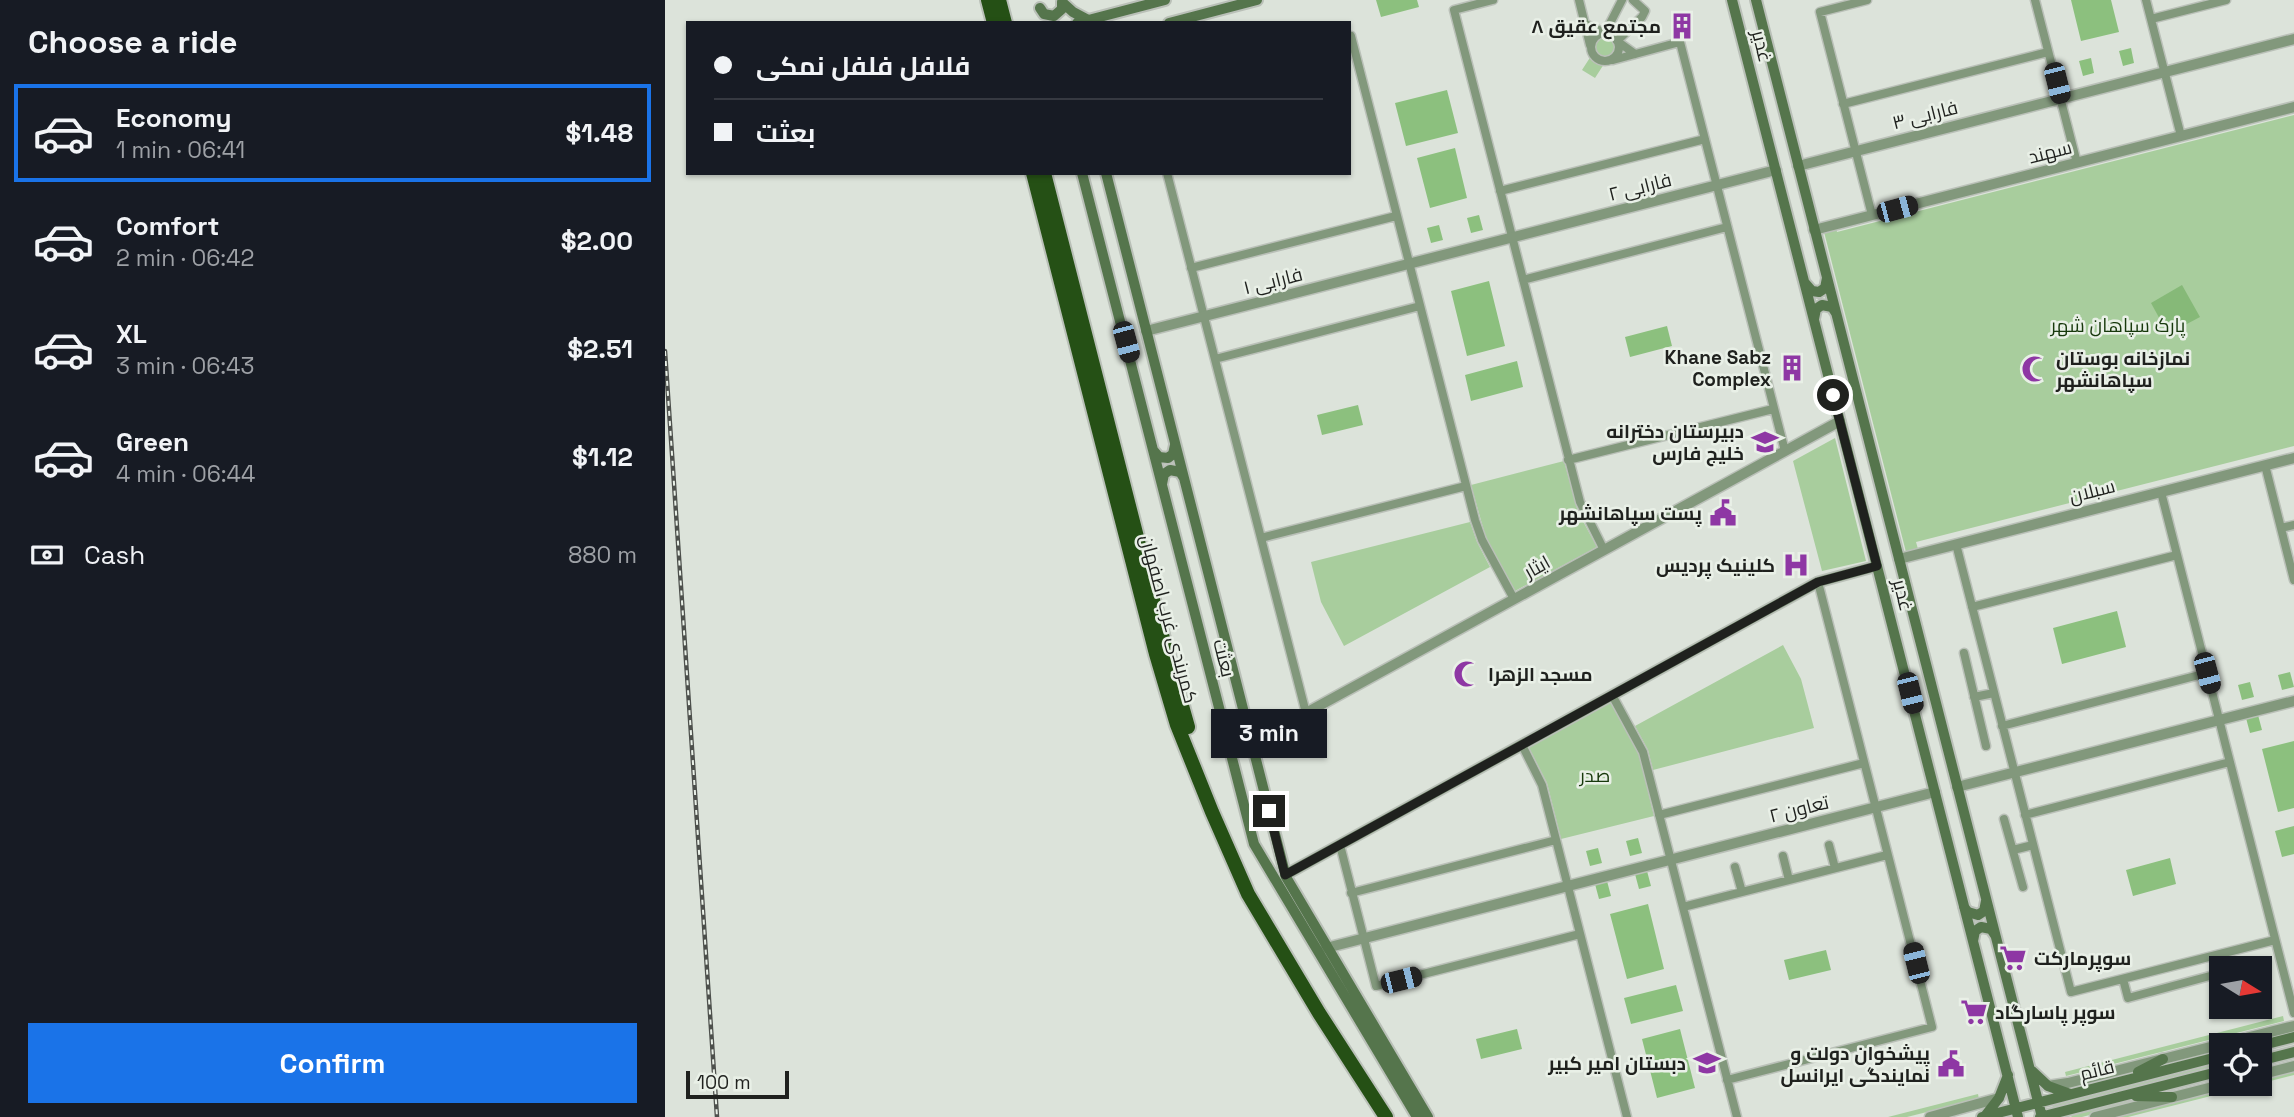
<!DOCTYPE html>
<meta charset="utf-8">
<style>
:root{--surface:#171b24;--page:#242831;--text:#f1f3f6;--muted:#9ea1a6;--line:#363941;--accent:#1a73e8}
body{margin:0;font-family:"Space Grotesk",Cairo,sans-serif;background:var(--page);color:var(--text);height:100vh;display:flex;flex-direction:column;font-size:26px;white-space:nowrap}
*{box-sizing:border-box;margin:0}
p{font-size:23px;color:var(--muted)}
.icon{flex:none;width:38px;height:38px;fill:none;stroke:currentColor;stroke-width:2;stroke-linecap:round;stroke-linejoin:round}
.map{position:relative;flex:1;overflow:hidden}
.sheet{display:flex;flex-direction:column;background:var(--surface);width:665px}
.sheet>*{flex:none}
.top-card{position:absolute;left:21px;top:21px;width:665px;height:154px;border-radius:0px;box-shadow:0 2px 5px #0004;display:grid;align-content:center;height:154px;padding:0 28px;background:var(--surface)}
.needle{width:46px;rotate:101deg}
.fabs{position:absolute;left:1544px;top:956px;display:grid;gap:14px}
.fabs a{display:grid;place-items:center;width:63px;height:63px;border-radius:0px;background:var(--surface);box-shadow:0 2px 5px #0004;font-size:35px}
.scale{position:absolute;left:21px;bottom:18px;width:103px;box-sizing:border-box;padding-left:7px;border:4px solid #1f211e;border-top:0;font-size:19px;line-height:24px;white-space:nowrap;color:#1f211e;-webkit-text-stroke:5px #e9f0e7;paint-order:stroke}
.end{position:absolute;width:32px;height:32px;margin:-16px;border:9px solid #1f211e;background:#fff;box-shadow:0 0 0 4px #fff}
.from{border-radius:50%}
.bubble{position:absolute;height:49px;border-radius:0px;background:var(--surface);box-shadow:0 2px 5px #0004;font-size:23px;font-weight:700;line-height:49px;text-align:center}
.car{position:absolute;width:21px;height:42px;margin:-21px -10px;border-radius:9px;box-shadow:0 0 5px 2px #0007;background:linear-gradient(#222 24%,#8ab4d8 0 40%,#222 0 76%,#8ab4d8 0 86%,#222 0)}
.top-card b{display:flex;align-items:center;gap:24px;height:66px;font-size:26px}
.top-card b+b{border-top:2px solid var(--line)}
.top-card i{width:18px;height:18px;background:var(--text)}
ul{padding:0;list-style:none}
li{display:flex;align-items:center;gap:21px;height:98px;margin:0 14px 10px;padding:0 14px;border:4px solid transparent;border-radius:0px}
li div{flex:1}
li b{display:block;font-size:26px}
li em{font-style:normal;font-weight:700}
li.on{border-color:var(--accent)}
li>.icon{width:63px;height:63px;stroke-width:1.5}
h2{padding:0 28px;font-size:32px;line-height:84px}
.pay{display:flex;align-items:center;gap:18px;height:77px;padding:0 28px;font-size:26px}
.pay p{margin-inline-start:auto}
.cta{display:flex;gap:14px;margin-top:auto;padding:14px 28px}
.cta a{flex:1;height:80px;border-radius:0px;background:var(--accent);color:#fff;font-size:28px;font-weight:700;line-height:80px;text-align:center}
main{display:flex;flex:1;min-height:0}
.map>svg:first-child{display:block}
.green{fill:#a8cd9d}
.forest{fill:#8cc07e}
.water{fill:#86b978}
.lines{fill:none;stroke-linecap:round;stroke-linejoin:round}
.minor-casing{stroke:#bac0b8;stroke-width:11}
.tertiary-casing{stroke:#bac0b8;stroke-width:13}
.secondary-casing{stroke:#bac0b8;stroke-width:14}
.trunk-casing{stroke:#bac0b8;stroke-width:18}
.minor{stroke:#82987c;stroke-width:8}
.tertiary{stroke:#82987c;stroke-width:10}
.secondary{stroke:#55754c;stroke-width:10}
.trunk{stroke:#255015;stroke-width:14}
.rail-casing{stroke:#4d504c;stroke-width:4.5}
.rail{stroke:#e9f0e7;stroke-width:2;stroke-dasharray:5;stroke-linecap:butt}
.route{stroke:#1f211e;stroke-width:9}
.labels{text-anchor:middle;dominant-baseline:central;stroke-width:5;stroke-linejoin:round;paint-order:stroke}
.poi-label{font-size:19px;font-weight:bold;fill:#1f211e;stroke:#e9f0e7;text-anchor:end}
.street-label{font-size:19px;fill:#1f211e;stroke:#e9f0e7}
.park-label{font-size:19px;fill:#17390c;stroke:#e9f0e7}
</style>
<main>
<section class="sheet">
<h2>Choose a ride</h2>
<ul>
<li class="on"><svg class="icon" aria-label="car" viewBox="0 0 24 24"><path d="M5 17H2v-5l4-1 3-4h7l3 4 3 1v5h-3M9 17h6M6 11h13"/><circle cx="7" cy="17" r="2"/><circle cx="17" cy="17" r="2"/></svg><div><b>Economy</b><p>1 min · 06:41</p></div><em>$1.48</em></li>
<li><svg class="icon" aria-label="car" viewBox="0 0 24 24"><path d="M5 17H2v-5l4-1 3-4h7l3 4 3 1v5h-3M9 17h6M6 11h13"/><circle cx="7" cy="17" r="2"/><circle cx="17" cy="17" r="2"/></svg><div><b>Comfort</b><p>2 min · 06:42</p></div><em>$2.00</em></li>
<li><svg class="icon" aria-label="car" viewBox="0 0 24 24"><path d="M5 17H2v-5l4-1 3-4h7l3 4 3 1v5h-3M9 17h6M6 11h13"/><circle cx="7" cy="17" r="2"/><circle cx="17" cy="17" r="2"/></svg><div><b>XL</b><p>3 min · 06:43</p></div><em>$2.51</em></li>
<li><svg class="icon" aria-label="car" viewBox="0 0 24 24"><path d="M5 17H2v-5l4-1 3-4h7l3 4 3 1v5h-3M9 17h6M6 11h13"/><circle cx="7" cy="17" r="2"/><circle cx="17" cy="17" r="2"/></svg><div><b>Green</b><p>4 min · 06:44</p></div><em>$1.12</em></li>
</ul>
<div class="pay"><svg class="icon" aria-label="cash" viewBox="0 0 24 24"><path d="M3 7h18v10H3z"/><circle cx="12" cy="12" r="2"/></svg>Cash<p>880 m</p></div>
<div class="cta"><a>Confirm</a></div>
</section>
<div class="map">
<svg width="1629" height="1117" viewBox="0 0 1629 1117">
<rect width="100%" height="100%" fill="#dce3da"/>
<path class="green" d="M930 47a10 10 0 1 1 20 0a10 10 0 1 1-20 0Z
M926,56L939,64L930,78L917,70Z
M1629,115V446L1251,542L1253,549L1241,552L1158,228L1170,225L1172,232Z
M1170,438L1201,561L1157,571L1128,461Z
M899,461L913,512L932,547L850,591L821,538L806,485Z
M805,522L812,542L825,567L679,646L656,602L646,562Z
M1118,645L1136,679L1149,728L988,770L983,750L970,726Z
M945,701L974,754L989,816L896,839L882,783L863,746Z
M1618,1016L1619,1021L1401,1076L1400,1072Z
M1556,1059V1067L1390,1108L1387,1106V1104Z
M1629,1070V1075L1463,1117H1444L1576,1083H1594V1079Z
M1313,1094L1314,1099L1242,1117H1223Z
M1462,1099L1478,1101L1417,1117H1406L1409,1113Z"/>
<path class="forest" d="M711,0H752L754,7L716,17Z
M1406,0H1446L1454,32L1416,41Z
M1466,48L1469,63L1458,66L1454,51Z
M1426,58L1429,73L1418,76L1414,61Z
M782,90L793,133L741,146L730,103Z
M790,148L802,198L765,208L752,158Z
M814,215L818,230L806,233L802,218Z
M774,225L778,240L766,243L762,228Z
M824,281L840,346L802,356L786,291Z
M1002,326L1007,346L965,357L960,337Z
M852,361L858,387L806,401L800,375Z
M693,405L698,425L657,435L652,415Z
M1452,611L1461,647L1397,664L1388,628Z
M1625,672L1629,687L1617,690L1613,675Z
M1585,682L1589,697L1577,700L1573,685Z
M1593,715L1597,730L1585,733L1581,718Z
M1629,741V808L1613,812L1597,749Z
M1629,826V854L1617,857L1610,831Z
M973,838L977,853L965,856L961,841Z
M933,848L937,863L925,866L921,851Z
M1505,858L1511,884L1468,896L1461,870Z
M982,871L986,886L974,889L970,874Z
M942,881L946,896L934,899L930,884Z
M983,904L999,969L962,979L945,914Z
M1161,950L1166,970L1124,980L1119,960Z
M1011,985L1018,1011L966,1024L959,998Z
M852,1029L857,1049L816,1059L811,1039Z
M1015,1029L1030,1088L992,1098L977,1039Z"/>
<path class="water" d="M1517,285L1535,317L1503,334L1486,303Z"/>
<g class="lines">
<g class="minor-casing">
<path id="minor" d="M828,0L789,10L915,502L939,550
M914,0L925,45
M968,0L980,11L977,17L952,41L970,54
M1202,0L1155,12L1207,215
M1370,0L1412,163
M1481,0L1516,136
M1486,19L1561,0
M920,24L940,33L957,0
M926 47a14 14 0 1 1 28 0a14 14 0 1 1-28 0Z
M684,37L686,36L810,520L817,540L849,599
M948,60L1015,42L1120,451
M1178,104L1383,52
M502,173L641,713
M835,191L1040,139
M526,268L731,216
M858,280L1062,227
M550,359L755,306
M903,460L1108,409
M1600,465L1629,580
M1496,492L1629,1013
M1616,528L1629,525
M596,538L801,486
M1291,544L1406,992L1610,940
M1307,607L1512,555
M1299,653L1321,746
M947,695L978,752L1072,1117
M1309,697L1329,693
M1337,726L1542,673
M857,745L877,785L962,1117
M994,815L1199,763
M1360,815L1565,762
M1339,819L1358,887
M675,845L711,986L915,934
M1164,845L1170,868
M1348,850L1368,845
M1118,856L1124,880
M1070,867L1077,892
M686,893L891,840
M1018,907L1222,855
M1577,968L1595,963
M1458,979L1463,998L1556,973
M1062,1080L1267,1027L1153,582"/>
</g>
<g class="tertiary-casing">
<path id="tertiary" d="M1133,166L1629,39
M1149,230L1629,107
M481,331L1111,170
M1234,559L1629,458
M586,743L1175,421
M1292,787L1629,701
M620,875L1153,582L1212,566
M661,948L1270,792
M1594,1075L1629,1066
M1383,1086L1403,1083L1629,1026
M1265,1117L1334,1098
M1430,1117L1563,1083"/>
</g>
<g class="secondary-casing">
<path id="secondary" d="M1067,0L1353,1117
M1091,0L1377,1117
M375,8L379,14L389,16L397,9V2L408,12L423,20
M412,23L500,0
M504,23L592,0
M417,173L589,844L752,1117
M441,173L621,877L763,1117
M1140,283L1147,291L1154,292L1160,288L1162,278
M1149,319L1151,309L1157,305L1167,307L1171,313
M488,450L494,457L503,458L508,454L510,445
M497,484L499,474L505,470L515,472L519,478
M1299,907L1303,912L1313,915L1319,911L1321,901
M1308,941L1310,931L1316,927L1326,929L1330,935
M1594,1046L1629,1037
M1594,1061L1629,1052
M1367,1071L1383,1086L1405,1094
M1473,1072L1498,1059
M1471,1096L1507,1097
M1320,1116L1334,1098L1343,1075
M1317,1117L1556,1056
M1375,1117L1556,1071"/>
</g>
<g class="trunk-casing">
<path id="trunk" d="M323,0L329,23
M334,0L340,23
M368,173L491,654L512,725L547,812L583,894L654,1013L721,1117
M379,173L497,635L523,727"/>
</g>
<use href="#minor" class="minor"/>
<use href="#tertiary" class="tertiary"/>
<use href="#secondary" class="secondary"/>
<use href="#trunk" class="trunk"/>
<g class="rail-casing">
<path id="rail" d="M0,351L52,1117"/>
</g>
<use href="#rail" class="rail"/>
</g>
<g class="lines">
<path class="route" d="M604,811L620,875L1153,582L1212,566L1168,395"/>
</g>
<defs>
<g id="building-bare" transform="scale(2.1)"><path d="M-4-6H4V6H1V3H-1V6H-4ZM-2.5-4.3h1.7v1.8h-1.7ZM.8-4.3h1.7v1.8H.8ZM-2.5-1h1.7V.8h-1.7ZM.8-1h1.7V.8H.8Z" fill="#8e37a4" stroke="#e9f0e7" stroke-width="2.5" paint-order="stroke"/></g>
<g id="mosque-bare" transform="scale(2.1)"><path d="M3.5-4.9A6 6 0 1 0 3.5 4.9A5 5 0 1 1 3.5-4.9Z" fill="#8e37a4" stroke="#e9f0e7" stroke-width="2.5" paint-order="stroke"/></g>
<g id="school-bare" transform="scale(2.1)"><path d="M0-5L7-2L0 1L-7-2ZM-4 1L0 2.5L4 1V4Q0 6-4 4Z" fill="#8e37a4" stroke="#e9f0e7" stroke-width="2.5" paint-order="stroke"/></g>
<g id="civic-bare" transform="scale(2.1)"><path d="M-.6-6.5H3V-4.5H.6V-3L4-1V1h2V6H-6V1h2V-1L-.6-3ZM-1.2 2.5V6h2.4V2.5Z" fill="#8e37a4" stroke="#e9f0e7" stroke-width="2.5" paint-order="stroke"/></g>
<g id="hospital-bare" transform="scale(2.1)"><path d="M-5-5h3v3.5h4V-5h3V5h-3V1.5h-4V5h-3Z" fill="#8e37a4" stroke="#e9f0e7" stroke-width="2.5" paint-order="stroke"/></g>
<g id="supermarket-bare" transform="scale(2.1)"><path d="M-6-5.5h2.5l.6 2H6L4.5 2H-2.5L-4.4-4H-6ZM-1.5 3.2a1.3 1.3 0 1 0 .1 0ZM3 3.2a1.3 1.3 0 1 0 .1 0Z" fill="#8e37a4" stroke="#e9f0e7" stroke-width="2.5" paint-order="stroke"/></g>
</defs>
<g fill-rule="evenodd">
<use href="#building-bare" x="1017" y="26"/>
<use href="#building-bare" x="1127" y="368"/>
<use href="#mosque-bare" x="1370" y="369"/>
<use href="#school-bare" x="1100" y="442"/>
<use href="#civic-bare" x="1058" y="513"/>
<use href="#hospital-bare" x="1131" y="565"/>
<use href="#mosque-bare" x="802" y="674"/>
<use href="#supermarket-bare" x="1348" y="958"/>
<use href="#supermarket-bare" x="1309" y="1012"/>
<use href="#school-bare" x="1042" y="1063"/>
<use href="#civic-bare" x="1286" y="1064"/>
</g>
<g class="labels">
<g class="poi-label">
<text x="996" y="26">مجتمع عقیق ۸</text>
<text x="1106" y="357">Khane Sabz<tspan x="1106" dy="22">Complex</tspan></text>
<text x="1391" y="358" text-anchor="start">نمازخانه بوستان<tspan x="1391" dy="22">سپاهانشهر</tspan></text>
<text x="1079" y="431">دبیرستان دخترانه<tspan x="1079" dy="22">خلیج فارس</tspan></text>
<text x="1037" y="513">پست سپاهانشهر</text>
<text x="1110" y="565">کلینیک پردیس</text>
<text x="823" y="674" text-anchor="start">مسجد الزهرا</text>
<text x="1369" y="958" text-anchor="start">سوپرمارکت</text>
<text x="1330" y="1012" text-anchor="start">سوپر پاسارگاد</text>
<text x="1265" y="1053">پیشخوان دولت و<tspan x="1265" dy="22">نمایندگی ایرانسل</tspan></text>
<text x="1021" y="1063">دبستان امیر کبیر</text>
</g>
<g class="street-label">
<text transform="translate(1097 46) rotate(76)">غدیر</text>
<text transform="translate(1260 115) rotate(-14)">فارابی ۳</text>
<text transform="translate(1385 152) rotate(-14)">سهند</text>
<text transform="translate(975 187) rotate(-14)">فارابی ۲</text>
<text transform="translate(608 281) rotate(-14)">فارابی ۱</text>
<text transform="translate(1427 491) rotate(-14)">سبلان</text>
<text transform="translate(872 567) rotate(-29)">ایثار</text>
<text transform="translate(1238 595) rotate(76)">غدیر</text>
<text transform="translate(504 619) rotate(75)">کمربندی غرب اصفهان</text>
<text transform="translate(559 658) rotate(76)">بعثت</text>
<text transform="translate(1134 809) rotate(-14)">تعاون ۲</text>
<text transform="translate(1432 1070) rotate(-14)">قائم</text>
</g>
<g class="park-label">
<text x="1453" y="325">پارک سپاهان شهر</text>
<text x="930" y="775">صدر</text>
</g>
</g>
</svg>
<div class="fabs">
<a><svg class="needle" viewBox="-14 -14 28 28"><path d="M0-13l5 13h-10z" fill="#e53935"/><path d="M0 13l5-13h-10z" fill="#9ea1a6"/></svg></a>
<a><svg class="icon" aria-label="locate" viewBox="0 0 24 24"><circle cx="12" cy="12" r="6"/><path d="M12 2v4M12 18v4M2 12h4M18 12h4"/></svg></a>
</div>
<div class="scale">100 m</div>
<i class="end from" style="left:1168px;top:395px"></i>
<i class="end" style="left:604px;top:811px"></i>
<div class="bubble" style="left:546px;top:709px;width:116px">3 min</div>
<i class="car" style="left:1392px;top:83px;rotate:166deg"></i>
<i class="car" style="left:1232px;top:209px;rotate:75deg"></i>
<i class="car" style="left:461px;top:342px;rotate:165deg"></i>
<i class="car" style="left:1542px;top:673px;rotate:165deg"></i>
<i class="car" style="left:1245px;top:693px;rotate:166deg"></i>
<i class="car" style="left:1251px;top:963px;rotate:346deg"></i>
<i class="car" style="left:736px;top:980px;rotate:76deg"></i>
<div class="top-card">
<b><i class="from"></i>فلافل فلفل نمکی</b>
<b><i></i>بعثت</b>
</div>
</div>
</main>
